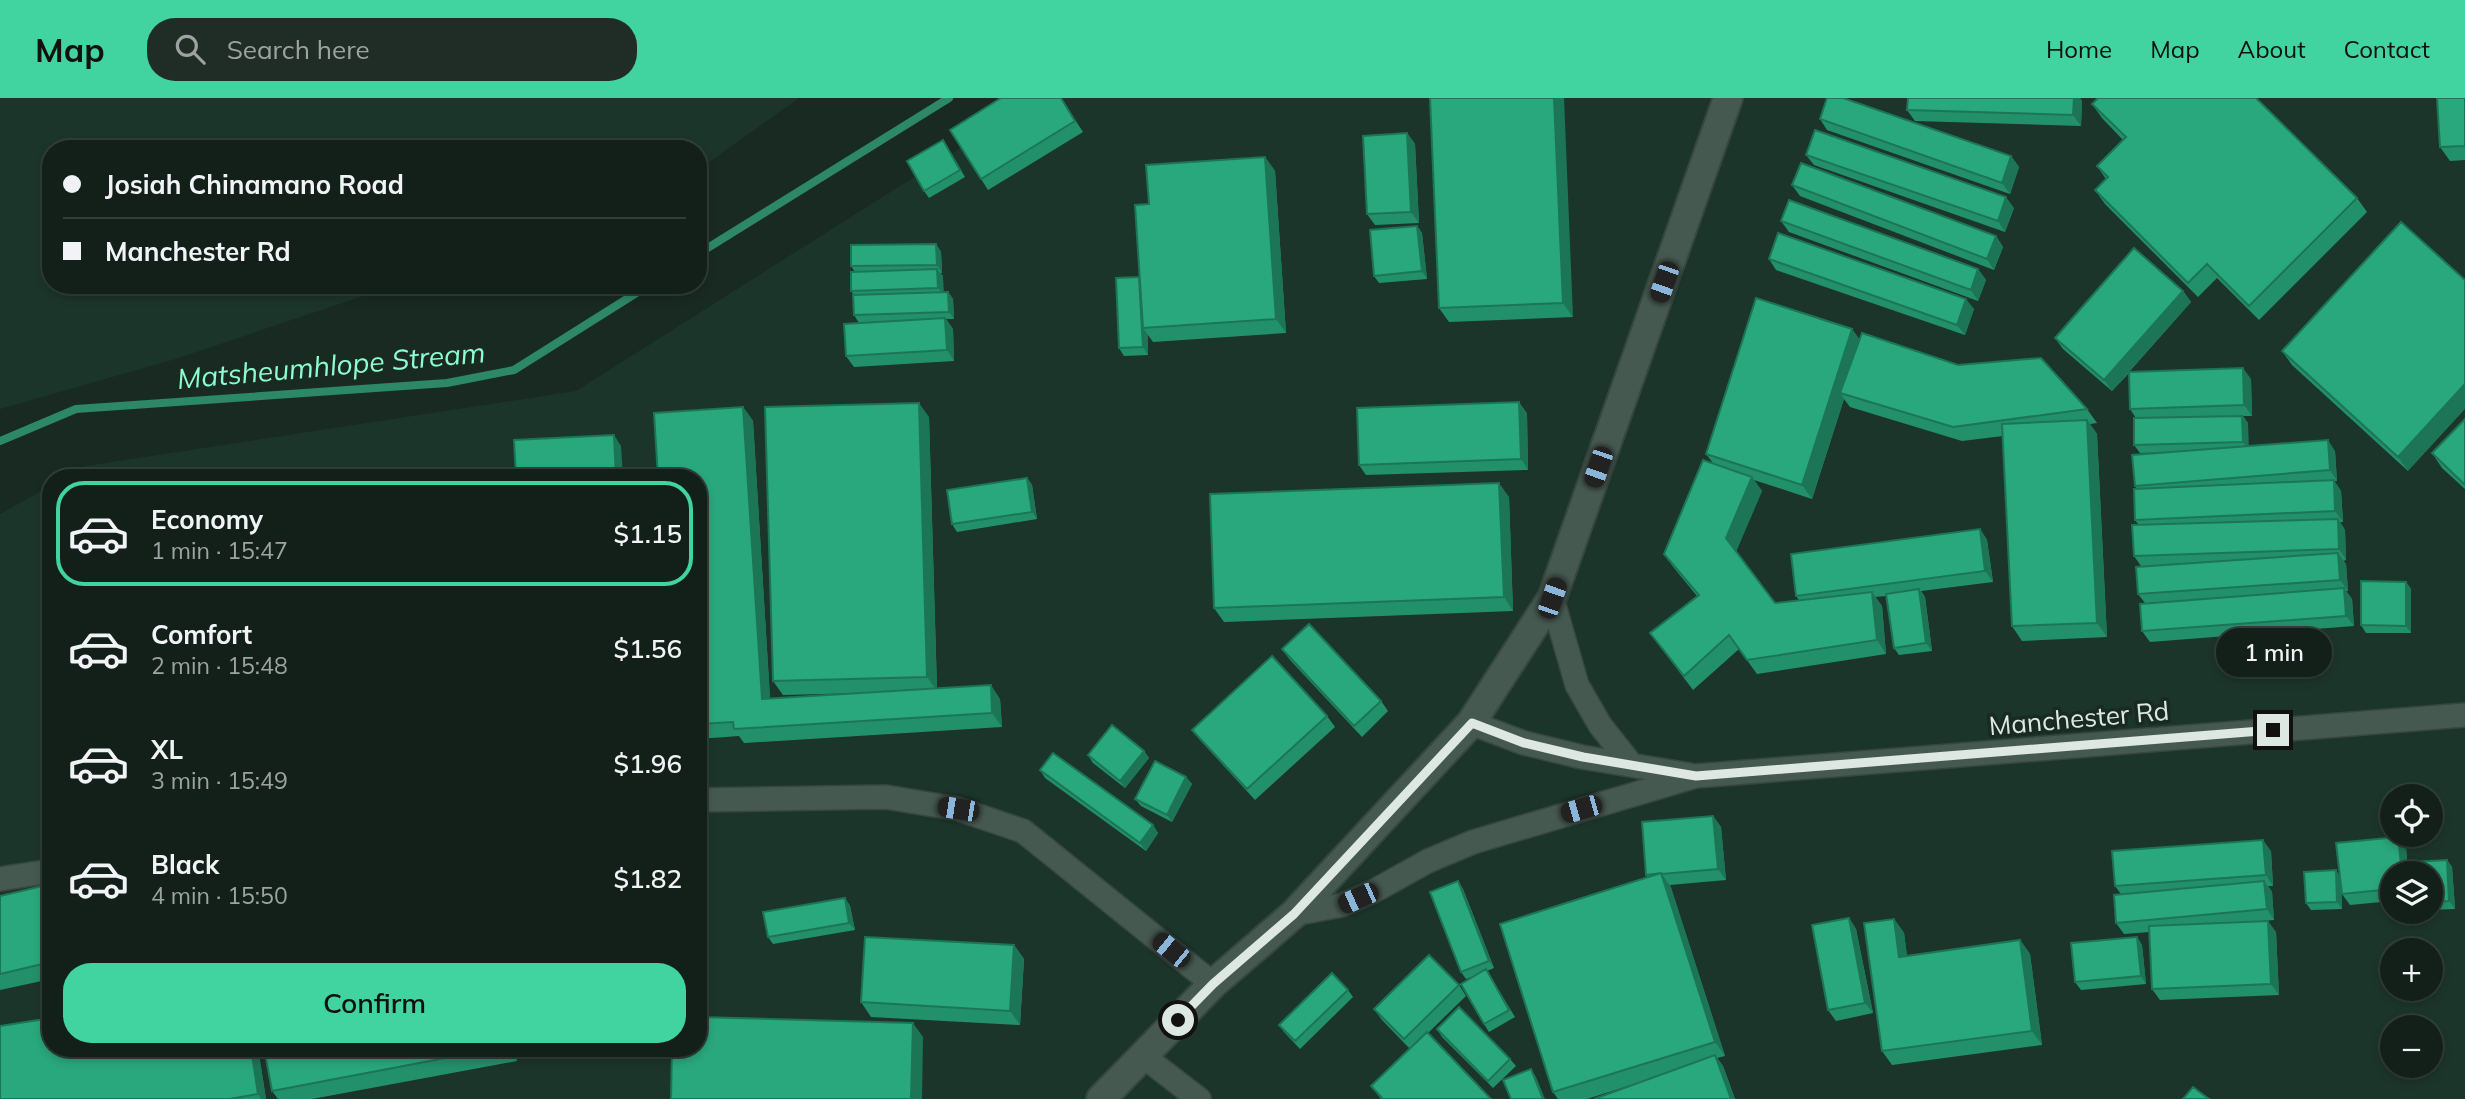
<!DOCTYPE html>
<meta charset="utf-8">
<style>
:root{--surface:#13201a;--page:#202d27;--text:#f1f3f6;--muted:#9da3a2;--line:#323e39;--accent:#41d4a1}
body{margin:0;font-family:Mulish,sans-serif;background:var(--page);color:var(--text);height:100vh;display:flex;flex-direction:column;font-size:26px;white-space:nowrap}
*{box-sizing:border-box;margin:0}
p{font-size:23px;color:var(--muted)}
.icon{flex:none;width:38px;height:38px;fill:none;stroke:currentColor;stroke-width:2;stroke-linecap:round;stroke-linejoin:round}
.map{position:relative;flex:1;overflow:hidden}
.details{position:absolute;left:42px;top:371px;width:665px;height:588px;display:flex;flex-direction:column;background:var(--surface);border-radius:28px;box-shadow:0 4px 10px #0003,0 0 0 2px var(--line)}
.details>*{flex:none}
.hud{position:absolute;left:42px;top:42px;width:665px;height:154px;border-radius:28px;box-shadow:0 4px 10px #0003,0 0 0 2px var(--line);display:grid;align-content:center;height:154px;padding:0 21px;background:var(--surface)}
.tools{position:absolute;left:2380px;top:686px;display:grid;gap:14px}
.tools a{display:grid;place-items:center;width:63px;height:63px;border-radius:50%;background:var(--surface);box-shadow:0 4px 10px #0003,0 0 0 2px var(--line);font-size:35px}
.end{position:absolute;width:32px;height:32px;margin:-16px;border:9px solid #dee8e3;background:#111;box-shadow:0 0 0 4px #111}
.from{border-radius:50%}
.bubble{position:absolute;height:49px;border-radius:24px;background:var(--surface);box-shadow:0 4px 10px #0003,0 0 0 2px var(--line);font-size:23px;font-weight:600;line-height:49px;text-align:center}
.car{position:absolute;width:21px;height:42px;margin:-21px -10px;border-radius:9px;box-shadow:0 0 5px 2px #0007;background:linear-gradient(#222 24%,#8ab4d8 0 40%,#222 0 76%,#8ab4d8 0 86%,#222 0)}
.hud b{display:flex;align-items:center;gap:24px;height:66px;font-size:26px}
.hud b+b{border-top:2px solid var(--line)}
.hud i{width:18px;height:18px;background:var(--text)}
ul{padding:12px 0 0;list-style:none}
li{display:flex;align-items:center;gap:21px;height:105px;margin:0 14px 10px;padding:0 7px;border:4px solid transparent;border-radius:28px}
li div{flex:1}
li b{display:block;font-size:26px}
li em{font-style:normal;font-weight:600}
li.active{border-color:var(--accent)}
li>.icon{width:63px;height:63px;stroke-width:1.5}
.cta{display:flex;gap:14px;margin-top:auto;padding:14px 21px}
.cta a{flex:1;height:80px;border-radius:28px;background:var(--accent);color:#111;font-size:28px;font-weight:600;line-height:80px;text-align:center}
header{display:flex;align-items:center;gap:42px;box-sizing:border-box;height:98px;padding:0 35px;background:var(--accent);color:#111}
header strong{font-size:33px}
nav{display:flex;gap:38px;margin-inline-start:auto;font-size:24px}
.search{width:490px;height:63px;background:var(--page);display:flex;align-items:center;gap:18px;box-sizing:border-box;padding:0 24px;border-radius:28px;color:var(--muted);font-size:26px}
.map>svg:first-child{display:block}
.built{fill:#1c352b;fill-rule:evenodd}
.lines{fill:none;stroke-linecap:round;stroke-linejoin:round}
.stream{stroke:#2d8867;stroke-width:8}
.minor-casing{stroke:#384640;stroke-width:26}
.tertiary-casing{stroke:#384640;stroke-width:32}
.minor{stroke:#465950;stroke-width:23}
.tertiary{stroke:#465950;stroke-width:28}
.wall{fill:#23906c}
.shaded-wall{fill:#1d7558}
.building{fill:#29a77d;stroke:#1d7558;stroke-width:2}
.route{stroke:#dee8e3;stroke-width:9}
.labels{text-anchor:middle;dominant-baseline:central;stroke-width:7;stroke-linejoin:round;paint-order:stroke}
.street-label{font-size:26px;fill:#dee8e3;stroke:#192a23}
.water-label{font-size:28px;font-style:italic;fill:#8bfdce;stroke:#192a23}
</style>
<header>
<strong>Map</strong>
<div class="search"><svg class="icon" aria-label="search" viewBox="0 0 24 24"><circle cx="10" cy="10" r="6"/><path d="M15 15l6 6"/></svg>Search here</div>
<nav><a>Home</a><a>Map</a><a>About</a><a>Contact</a></nav>
</header>
<div class="map">
<svg width="2465" height="1001" viewBox="0 0 2465 1001">
<rect width="100%" height="100%" fill="#192a23"/>
<path class="built" d="M0,0H799L698,72V51H51V187H396L172,262L0,311Z
M1039,0H2465V1001H0V416L51,388V950H698V380H65L86,368L576,293ZM2392,698H2431V737H2392ZM2392,775H2431V814H2392ZM2392,852H2431V891H2392ZM2392,929H2431V968H2392Z"/>
<g class="lines">
<path class="stream" d="M698,156L949,0
M0,343L76,311L447,285L514,272L649,187"/>
<g class="minor-casing">
<path id="minor" d="M1552,500L1577,587L1600,627L1630,665
M1471,625L1524,645L1582,659L1690,677
M698,702L886,699L958,711L1023,733L1213,886
M0,781L51,773
M1294,816L1342,807L1374,793L1428,763L1473,744L1696,678L2465,617
M1143,958L1199,1001"/>
</g>
<g class="tertiary-casing">
<path id="tertiary" d="M1101,1001L1213,886L1294,816L1471,625L1552,500L1728,0"/>
</g>
<use href="#minor" class="minor"/>
<use href="#tertiary" class="tertiary"/>
</g>
<path class="wall" d="M1061,0L1083,34L988,92L981,81Z
M1430,0L1573,219L1449,224L1439,210Z
M1908,0H2080L2082,3L2081,28L1915,23L1907,12Z
M2465,0V62L2450,63L2440,49Z
M2092,6L2357,100L2367,114L2259,222L2217,180L2198,199L2105,106L2095,92L2106,81L2097,68L2123,42L2102,20Z
M1820,21L2011,58L2019,69L2010,96L1827,32Z
M1407,35L1415,46L1419,125L1375,127L1367,116Z
M948,50L965,79L929,100L924,93Z
M1806,57L2014,110L2005,134L1814,67Z
M1265,59L1275,73L1286,235L1153,244L1148,237V257L1124,258L1119,250L1139,179L1149,106Z
M1792,87L1996,138L2003,149L1994,172L1800,98Z
M1781,123L1978,171L1986,182L1978,203L1789,134Z
M2401,124L2408,373L2292,267L2282,253Z
M1417,128L1422,135L1427,181L1379,185L1374,178Z
M936,146L941,154L942,175H940L943,178V194H948L953,201L954,221H946L953,231L954,263L854,269L846,258L859,225L854,217V197L851,193L855,174L851,168Z
M1769,161L1974,211L1965,237L1776,172Z
M2183,193L2191,204L2129,274L2251,281L2252,318H2243L2248,325V348L2335,353L2337,383H2334L2341,393L2343,424H2340L2345,432L2346,462L2343,463L2346,466L2348,493H2346L2352,501L2354,528L2150,544L2142,533L2145,505L2138,496L2141,468L2134,458L2139,427L2135,422L2137,391L2135,388L2179,354L2140,355L2134,347L2136,320L2130,311L2129,275L2112,293L2063,251L2055,240Z
M1852,231L1859,241L2087,311L2097,325L2090,326L2097,336L2107,539L2022,543L2012,528L2003,338L1962,343L1850,309L1844,301L1812,401L1754,382L1762,393L1736,453L1775,505L1799,502L1796,498L1980,431L1987,442L1993,484L1921,493L1925,499L1932,553L1899,557L1894,550L1886,498L1875,499L1882,508L1886,556L1757,576L1739,551L1693,592L1650,535L1697,498L1674,470L1664,456L1713,365L1706,356Z
M743,309L753,323L770,601L864,595L783,597L773,583L929,319L937,590L1000,601L1002,629L744,645L739,638L698,641V380Z
M1527,315L1528,372L1366,377L1359,367Z
M2465,321V391L2442,370L2432,355Z
M1027,380L1032,387L1037,421L957,434L952,426Z
M1509,399L1513,513L1224,524L1214,510Z
M2406,484L2411,491V535H2366L2361,527Z
M1282,551L1381,603L1388,613L1362,639L1290,562Z
M1327,618L1335,629L1255,702L1200,642L1192,632Z
M1144,653L1149,660L1125,690L1093,665L1088,657Z
M1040,672L1153,727L1158,735L1146,753L1045,680Z
M1186,679L1192,686L1172,724L1141,708L1135,701Z
M1713,718L1721,729L1726,782L1670,787L1725,958L1717,960L1723,968L1735,1001H1594L1644,983L1587,1001H1558L1553,994L1647,779L1646,777Z
M2406,749L2408,775H2392V803L2350,807L2342,796L2341,790L2342,811L2311,812L2306,805L2336,772L2340,779Z
M2271,753L2273,788H2268L2272,794L2274,822L2261,823L2276,834L2279,897L2160,902L2152,891L2150,834L2124,836L2116,825L2121,796L2115,788Z
M2447,762L2452,769L2455,811L2431,812V775Z
M1458,783L1463,791L1494,870L1487,873L1515,919L1489,934L1484,926L1475,878L1466,881L1461,874Z
M51,786V881L0,892V798Z
M845,800L850,808L855,832L773,846L768,839Z
M1849,820L1856,831L1873,915L1836,923L1828,912Z
M1894,821L1904,835L1907,858L2020,842L2030,856L2042,947L1892,967L1882,953Z
M2137,839L2142,847L2146,886L2081,892L2075,884Z
M1014,847L1024,861L1020,927L871,919L861,904Z
M1459,887L1466,898L1428,935L1491,1001H1381L1371,988L1410,951L1382,922L1374,911Z
M1348,892L1353,899L1300,951L1284,934L1279,927Z
M1437,931L1510,961L1516,968L1493,990L1442,939Z
M258,950L266,1001H0Z
M264,950H515L517,963L312,1001H278L272,993Z"/>
<path class="shaded-wall" d="M1554,0H1564L1573,219L1563,205Z
M2074,0H2080L2082,3L2081,28L2073,17Z
M1407,35L1415,46L1419,125L1411,114Z
M2011,58L2019,69L2010,96L2002,85Z
M1265,59L1275,73L1286,235L1276,221Z
M2006,99L2014,110L2005,134L1998,123Z
M1417,128L1422,135L1427,181L1422,173Z
M1996,138L2003,149L1994,172L1987,161Z
M936,146L941,154L942,175L937,167Z
M937,171L943,178L944,198L938,190Z
M1978,171L1986,182L1978,203L1971,192Z
M1141,179L1143,230L1148,237V257L1143,249Z
M2183,193L2191,204L2112,293L2104,282Z
M948,194L953,201L954,221L949,214Z
M1966,201L1974,211L1965,237L1957,227Z
M945,220L953,231L954,263L947,252Z
M1852,231L1862,245L1840,295L1844,301L1812,401L1802,387Z
M2243,270L2251,281L2252,318L2244,307Z
M2465,286V311L2408,373L2398,359Z
M1519,304L1527,315L1528,372L1521,361Z
M919,305L929,319L937,593L927,579Z
M743,309L753,323L771,615L762,601Z
M2242,318L2248,325L2249,352L2243,344Z
M2087,322L2097,336L2107,539L2097,525Z
M614,337L621,348L623,380H616Z
M2328,342L2335,353L2337,383L2330,372Z
M1752,379L1762,393L1736,454L1726,440Z
M1027,380L1032,387L1037,421L1032,414Z
M2334,382L2341,393L2343,424L2335,413Z
M1499,385L1509,399L1513,513L1504,499Z
M2338,421L2345,432L2346,462L2339,451Z
M1980,431L1987,442L1993,484L1985,473Z
M2338,455L2346,466L2348,493L2340,482Z
M2406,484L2411,491V535L2406,528Z
M2344,490L2352,501L2354,528L2346,518Z
M1919,491L1925,499L1932,553L1926,545Z
M1872,494L1882,508L1886,556L1877,542Z
M991,587L1000,601L1002,629L992,615Z
M1144,653L1149,660L1125,690L1120,683Z
M1186,679L1192,686L1172,724L1167,717Z
M1713,718L1721,729L1726,782L1718,771Z
M1153,727L1158,735L1146,753L1140,745Z
M2398,739L2406,749L2408,775H2402Z
M2263,742L2271,753L2273,788L2266,777Z
M2447,762L2452,769L2455,811L2449,803Z
M2336,772L2341,780L2342,811L2337,804Z
M1661,775L1671,789L1725,958L1715,944Z
M1458,783L1463,791L1494,870L1489,863Z
M2264,783L2272,794L2274,822L2267,811Z
M845,800L850,808L855,832L849,825Z
M1849,820L1856,831L1873,915L1865,905Z
M1894,821L1904,835L1909,873L1899,859Z
M2268,823L2276,834L2279,897L2271,886Z
M2137,839L2142,847L2146,886L2141,878Z
M2020,842L2030,856L2042,947L2032,933Z
M1014,847L1024,861L1020,927L1010,913Z
M913,925L923,939L922,1001H911Z
M251,950H258L266,1001H261L258,996Z
M508,950H515L517,963Z
M1715,957L1723,968L1735,1001H1731Z
M1531,971L1536,979L1545,1001H1543Z"/>
<path class="building" d="M1001,0H1061L1075,23L981,81L950,32Z
M1430,0H1554L1563,205L1439,210Z
M1827,0H1843L2011,58L2002,85L1820,21Z
M1908,0H2074L2073,17L1907,12Z
M2098,0H2256L2357,100L2249,208L2207,166L2188,185L2095,92L2108,79L2097,68L2126,39L2092,6Z
M2437,0H2465V48L2440,49Z
M1815,32L2006,99L1998,123L1806,57Z
M1407,35L1411,114L1367,116L1363,38Z
M943,42L960,72L924,93L907,63Z
M1265,59L1276,221L1143,230L1135,107L1149,106L1146,67Z
M1801,65L1996,138L1987,161L1792,87Z
M1789,102L1978,171L1971,192L1781,123Z
M2401,124L2465,182V286L2398,359L2282,253Z
M1417,128L1422,173L1374,178L1370,132Z
M1778,135L1966,201L1957,227L1769,161Z
M936,146L937,167L851,168V147Z
M2134,150L2183,193L2104,282L2055,240Z
M937,171L938,190L851,193V174Z
M1139,179L1143,249L1119,250L1116,180Z
M948,194L949,214L854,217L853,197Z
M1756,200L1852,231L1802,387L1706,356Z
M945,220L947,252L846,258L844,226Z
M1862,235L1958,267L2041,260L2087,311L1953,329L1840,295Z
M2243,270L2244,307L2130,311L2129,274Z
M1519,304L1521,361L1359,367L1357,310Z
M919,305L927,579L773,583L765,309Z
M743,309L762,601L991,587L992,615L734,631L733,624L698,626V380H658L654,315Z
M2242,318L2243,344L2134,347V320Z
M2465,321V387L2432,355Z
M2087,322L2097,525L2012,528L2002,326Z
M614,337L616,380H516L514,342Z
M2328,342L2330,372L2135,388L2132,357Z
M1703,362L1752,379L1726,440L1775,505L1872,494L1877,542L1747,562L1729,537L1684,578L1650,535L1699,497L1664,456Z
M1027,380L1032,414L952,426L947,392Z
M2334,382L2335,413L2135,422L2134,391Z
M1499,385L1504,499L1214,510L1210,396Z
M2338,421L2339,451L2134,458L2132,427Z
M1980,431L1985,473L1796,498L1791,456Z
M2338,455L2340,482L2138,496L2136,469Z
M2361,483L2406,484V528L2361,527Z
M2344,490L2346,518L2142,533L2140,506Z
M1919,491L1926,545L1894,550L1886,496Z
M1309,526L1381,603L1354,628L1282,551Z
M1272,558L1327,618L1247,691L1192,632Z
M1112,627L1144,653L1120,683L1088,657Z
M1053,655L1153,727L1140,745L1040,672Z
M1155,663L1186,679L1167,717L1135,701Z
M1713,718L1718,771L1662,776L1661,775L1646,777L1642,724Z
M2398,739L2402,775H2392V791L2342,796L2336,745Z
M2263,742L2266,777L2115,788L2112,753Z
M2447,762L2449,803L2431,804V775H2414L2413,764Z
M2336,772L2337,804L2306,805L2304,774Z
M1661,775L1715,944L1553,994L1500,826Z
M1458,783L1489,863L1461,874L1430,794Z
M2264,783L2267,811L2116,825L2114,797Z
M51,786V864L0,876V798Z
M845,800L849,825L768,839L763,814Z
M1849,820L1865,905L1828,912L1812,827Z
M1894,821L1899,859L2020,842L2032,933L1882,953L1864,825Z
M2268,823L2271,886L2152,891L2149,828Z
M865,839L1014,847L1010,913L861,904Z
M2137,839L2141,878L2075,884L2071,845Z
M1429,857L1459,887L1404,941L1374,911Z
M1486,871L1509,912L1484,926L1461,886Z
M1332,875L1348,892L1295,943L1279,927Z
M1459,909L1510,961L1488,983L1437,931Z
M698,919L913,925L911,1001H671L672,950H698Z
M51,920V950H251L258,996L230,1001H0V928Z
M1427,934L1491,1001H1383L1371,988Z
M264,950H498L272,993Z
M1715,957L1731,1001H1594Z
M1531,971L1543,1001H1511L1503,982Z
M2193,989L2209,1001H2183Z"/>
<g class="lines">
<path class="route" d="M1178,922L1213,886L1294,816L1472,625L1524,645L1583,659L1696,678L2273,632"/>
</g>
<g class="labels">
<g class="street-label">
<text transform="translate(2079 620) rotate(-5)">Manchester Rd</text>
</g>
<g class="water-label">
<text transform="translate(331 267) rotate(-5)">Matsheumhlope Stream</text>
</g>
</g>
</svg>
<div class="tools">
<a><svg class="icon" aria-label="locate" viewBox="0 0 24 24"><circle cx="12" cy="12" r="6"/><path d="M12 2v4M12 18v4M2 12h4M18 12h4"/></svg></a>
<a><svg class="icon" aria-label="layers" viewBox="0 0 24 24"><path d="M12 4l9 5-9 5-9-5zM3 14l9 5 9-5"/></svg></a>
<a>+</a>
<a>−</a>
</div>
<i class="end from" style="left:1178px;top:922px"></i>
<i class="end" style="left:2273px;top:632px"></i>
<div class="bubble" style="left:2216px;top:530px;width:116px">1 min</div>
<i class="car" style="left:1664px;top:184px;rotate:199deg"></i>
<i class="car" style="left:1598px;top:369px;rotate:199deg"></i>
<i class="car" style="left:1552px;top:500px;rotate:19deg"></i>
<i class="car" style="left:958px;top:711px;rotate:279deg"></i>
<i class="car" style="left:1581px;top:711px;rotate:254deg"></i>
<i class="car" style="left:1358px;top:800px;rotate:246deg"></i>
<i class="car" style="left:1171px;top:852px;rotate:309deg"></i>
<div class="hud">
<b><i class="from"></i>Josiah Chinamano Road</b>
<b><i></i>Manchester Rd</b>
</div>
<section class="details">
<ul>
<li class="active"><svg class="icon" aria-label="car" viewBox="0 0 24 24"><path d="M5 17H2v-5l4-1 3-4h7l3 4 3 1v5h-3M9 17h6M6 11h13"/><circle cx="7" cy="17" r="2"/><circle cx="17" cy="17" r="2"/></svg><div><b>Economy</b><p>1 min · 15:47</p></div><em>$1.15</em></li>
<li><svg class="icon" aria-label="car" viewBox="0 0 24 24"><path d="M5 17H2v-5l4-1 3-4h7l3 4 3 1v5h-3M9 17h6M6 11h13"/><circle cx="7" cy="17" r="2"/><circle cx="17" cy="17" r="2"/></svg><div><b>Comfort</b><p>2 min · 15:48</p></div><em>$1.56</em></li>
<li><svg class="icon" aria-label="car" viewBox="0 0 24 24"><path d="M5 17H2v-5l4-1 3-4h7l3 4 3 1v5h-3M9 17h6M6 11h13"/><circle cx="7" cy="17" r="2"/><circle cx="17" cy="17" r="2"/></svg><div><b>XL</b><p>3 min · 15:49</p></div><em>$1.96</em></li>
<li><svg class="icon" aria-label="car" viewBox="0 0 24 24"><path d="M5 17H2v-5l4-1 3-4h7l3 4 3 1v5h-3M9 17h6M6 11h13"/><circle cx="7" cy="17" r="2"/><circle cx="17" cy="17" r="2"/></svg><div><b>Black</b><p>4 min · 15:50</p></div><em>$1.82</em></li>
</ul>
<div class="cta"><a>Confirm</a></div>
</section>
</div>
